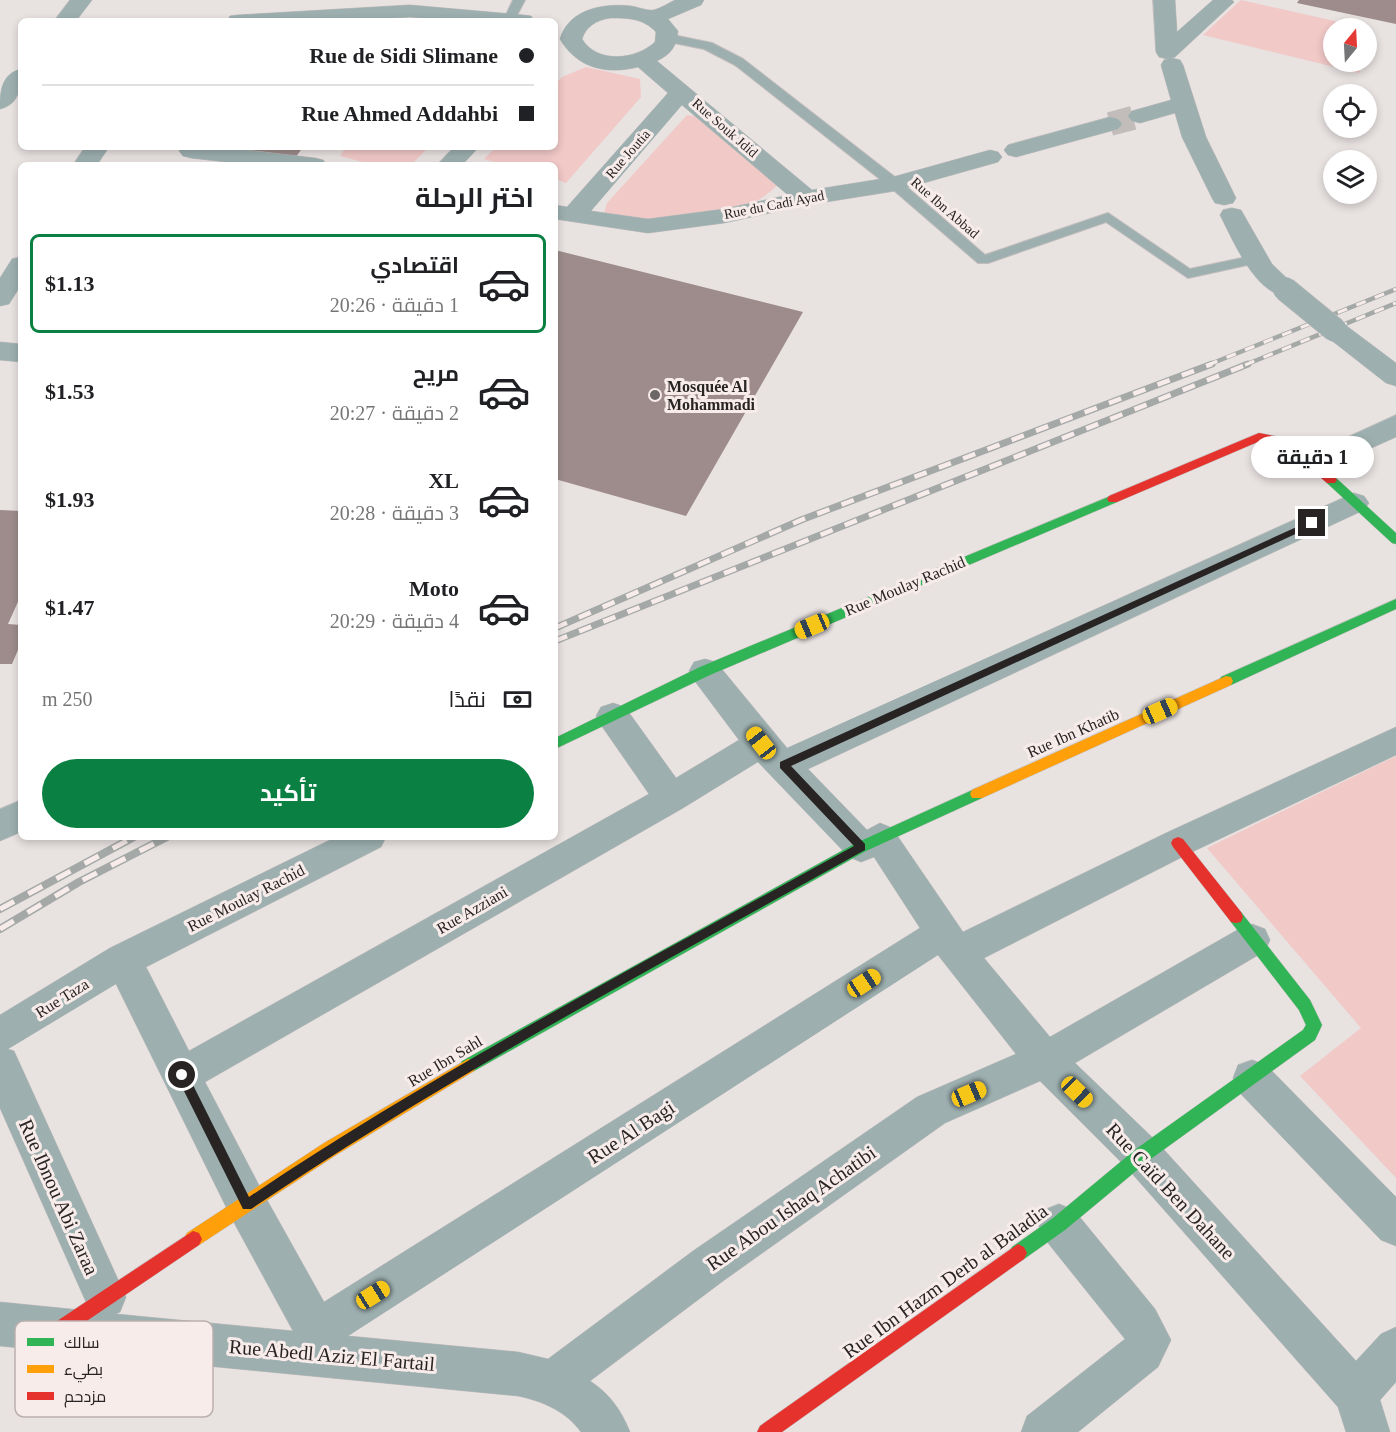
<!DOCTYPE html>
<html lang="ar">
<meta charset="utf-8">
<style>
:root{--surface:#fff;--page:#f2f2f2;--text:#202124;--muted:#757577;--line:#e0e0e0;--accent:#0b8043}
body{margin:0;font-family:"Times New Roman",Cairo,serif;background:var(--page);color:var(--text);direction:rtl;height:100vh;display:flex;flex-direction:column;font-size:22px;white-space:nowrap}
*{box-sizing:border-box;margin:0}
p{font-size:20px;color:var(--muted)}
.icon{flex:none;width:33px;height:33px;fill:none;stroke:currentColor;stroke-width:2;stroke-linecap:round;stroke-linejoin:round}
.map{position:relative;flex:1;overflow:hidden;direction:ltr}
.sheet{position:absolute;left:18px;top:162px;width:540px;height:678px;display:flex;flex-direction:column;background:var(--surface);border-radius:9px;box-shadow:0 3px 9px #0003;direction:rtl}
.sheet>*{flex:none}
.guide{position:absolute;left:18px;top:18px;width:540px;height:132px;border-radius:9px;box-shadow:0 3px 9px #0003;direction:rtl;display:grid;align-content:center;height:132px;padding:0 24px;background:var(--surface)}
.needle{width:39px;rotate:18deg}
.controls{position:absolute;left:1323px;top:18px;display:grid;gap:12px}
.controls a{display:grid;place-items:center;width:54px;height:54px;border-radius:50%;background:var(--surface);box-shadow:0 3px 9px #0003;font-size:30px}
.end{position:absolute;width:27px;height:27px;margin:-14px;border:8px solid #292424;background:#fff;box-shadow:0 0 0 3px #fff}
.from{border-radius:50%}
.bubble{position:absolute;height:42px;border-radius:21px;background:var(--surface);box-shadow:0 3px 9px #0003;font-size:20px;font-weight:700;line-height:42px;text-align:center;direction:rtl}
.car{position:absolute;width:18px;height:36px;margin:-18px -9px;border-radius:8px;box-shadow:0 0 4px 2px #0007;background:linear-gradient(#f5c518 24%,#345 0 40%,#f5c518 0 76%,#345 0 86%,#f5c518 0)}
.guide b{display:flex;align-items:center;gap:21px;height:57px;font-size:22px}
.guide b+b{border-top:2px solid var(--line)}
.guide i{width:15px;height:15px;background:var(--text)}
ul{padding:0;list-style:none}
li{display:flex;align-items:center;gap:18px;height:99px;margin:0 12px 9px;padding:0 12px;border:3px solid transparent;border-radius:9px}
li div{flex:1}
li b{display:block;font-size:22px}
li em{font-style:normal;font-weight:700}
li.on{border-color:var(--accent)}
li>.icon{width:54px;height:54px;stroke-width:1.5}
h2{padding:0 24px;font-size:27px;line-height:72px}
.pay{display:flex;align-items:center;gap:15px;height:66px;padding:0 24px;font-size:22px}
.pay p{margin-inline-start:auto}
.primary-button{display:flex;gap:12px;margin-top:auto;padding:12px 24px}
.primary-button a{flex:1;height:69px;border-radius:36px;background:var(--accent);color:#fff;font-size:24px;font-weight:700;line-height:69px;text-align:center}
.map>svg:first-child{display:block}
.green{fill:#f1c9c7}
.building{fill:#9e8c8c}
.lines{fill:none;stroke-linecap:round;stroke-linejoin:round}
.street-tunnel{stroke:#c2bcbb;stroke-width:24;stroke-dasharray:24 12;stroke-linecap:butt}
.lane-casing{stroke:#c1bdbc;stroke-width:2}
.street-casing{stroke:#c1bdbc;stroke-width:1}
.fast-casing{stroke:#c1bdbc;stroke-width:1}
.slow-casing{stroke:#c1bdbc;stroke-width:1}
.jam-casing{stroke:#c1bdbc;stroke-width:1}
.lane{fill:#9dafaf;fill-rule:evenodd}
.street{fill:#9dafaf;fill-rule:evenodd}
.fast{fill:#30b455;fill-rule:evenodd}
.slow{fill:#ff9f0a;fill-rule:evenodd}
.jam{fill:#e5322d;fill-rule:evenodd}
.rail-far2-casing{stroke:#a4a9a8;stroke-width:4.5}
.rail-far1-casing{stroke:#a4a9a8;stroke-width:7}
.rail-casing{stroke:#a4a9a8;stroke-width:8}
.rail-far2{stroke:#f8eceb;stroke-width:3;stroke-dasharray:10;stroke-linecap:butt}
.rail-far1{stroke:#f8eceb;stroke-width:4.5;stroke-dasharray:13;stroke-linecap:butt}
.rail{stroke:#f8eceb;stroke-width:5;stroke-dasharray:16;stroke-linecap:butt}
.street-bridge-casing{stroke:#c1bdbc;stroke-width:25;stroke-linecap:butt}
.street-bridge{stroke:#9dafaf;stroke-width:24}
.route{fill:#292424}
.poi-dot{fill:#6c6666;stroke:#f8eceb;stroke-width:2}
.labels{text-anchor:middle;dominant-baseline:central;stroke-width:6;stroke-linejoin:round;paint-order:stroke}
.far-street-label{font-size:14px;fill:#292424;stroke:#f8eceb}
.poi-label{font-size:16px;font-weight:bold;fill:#292424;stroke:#f8eceb;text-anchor:start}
.street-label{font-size:16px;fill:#292424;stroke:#f8eceb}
.near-street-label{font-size:20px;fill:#292424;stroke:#f8eceb}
.key{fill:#f8eceb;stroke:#bab0af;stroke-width:1.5}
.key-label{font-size:16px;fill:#292424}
</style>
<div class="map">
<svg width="1396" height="1432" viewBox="0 0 1396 1432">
<rect width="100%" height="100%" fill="#e8e2e1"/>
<path class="green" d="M1241,0L1366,28H1334V62H1363L1359,73L1203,35Z
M586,67L640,79L641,97L566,183L555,179V165H504L484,159L496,147H555V84L562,77Z
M687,115L706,118L780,182C739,229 659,220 603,217L607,203Z
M346,147H429L411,165H374L340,156Z
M1396,756V1178L1300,1076L1361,1028L1207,848Z"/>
<path class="building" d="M1299,0H1396V24L1297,3Z
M210,147H303L293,161Z
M555,250L803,312L686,516L555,479Z
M0,510L21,511V595L8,624L21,625V643L12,664H0Z"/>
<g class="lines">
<path class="street-tunnel" d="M1110,124L1140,116"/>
<g class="lane-casing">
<path id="lane" d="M513,0H525L514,21H506L504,19Z
M668,34L712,43L743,59L900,181L985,255L1108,213L1190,269L1256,255L1263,259L1261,262L1188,278L1106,222L988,263H978L890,187L735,65L704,49L664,41L662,38Z"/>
</g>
<g class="street-casing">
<path id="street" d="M70,0H92L76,21H54Z
M675,0H704L701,5L668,19L678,31C677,46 671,54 657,61L812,190L893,177L990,150L998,152L1002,157L998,162L895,191L807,205L724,223L648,233L555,219V205L567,207L668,93L638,67C606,75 577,68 560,39C569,9 603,3 631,6C638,7 647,11 654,10C661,8 669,3 675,0ZM610,18C628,18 643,18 656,32L655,42C636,60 597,64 582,39C586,26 597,20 610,18ZM682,105L788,195L724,209L648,219L591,211Z
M1153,0H1175L1177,32L1213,0H1232L1234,2L1175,57L1167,59L1159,57L1156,52Z
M410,5L523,15L531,16L534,21H450L410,17L349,21H227L230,16L238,15Z
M1172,58L1180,60L1183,65L1206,137L1236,198L1233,203L1224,205L1215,203L1212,198L1182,137L1175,113L1140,123L1132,121L1128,116L1132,111L1171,100L1161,65L1164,60Z
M21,69C21,87 20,104 0,109C0,92 1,74 21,69Z
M1110,117L1118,119L1122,124L1118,129L1016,157L1008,155L1004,150L1008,145Z
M85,147H109L97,165H73Z
M182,147H219L315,158L323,160L327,165H252L191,158L183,156L179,151Z
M454,147H479L462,165H437Z
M1232,208L1241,210L1272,264L1298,289L1294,295C1259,304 1233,240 1220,215L1223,210Z
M21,257V285L9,304L0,306V278L12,259Z
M1335,322L1344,324L1396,363V386L1386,383L1326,336L1322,330L1326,324Z
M0,342L21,344V362L0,360Z
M1396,415V437L1314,474L1304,471L1300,464L1304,457Z
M1354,493L1364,496L1369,503L1364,510L808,769L867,830L880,823L892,828L963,932L1166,833L1396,727V755L1190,853L984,958L1050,1037L1239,929L1252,924L1265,929L1270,940L1265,951L1075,1063L1156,1141L1356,1361L1381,1334L1396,1327V1382L1380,1400L1390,1432H1346L1338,1407L1128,1169L1040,1081L945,1123L723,1281L590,1381C610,1394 621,1410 630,1432H581C566,1411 542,1401 518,1396L0,1346V1302L90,1311L0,1108V1015L110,948L336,837H386L381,847L146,967L189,1051L649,794L601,725L596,716L601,707L613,703L625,707L676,778L739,740L694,680L689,671L694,662L705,659L716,662L787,748ZM758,762L849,857L861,862L874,857L920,928L324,1302L262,1191L205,1082L683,808ZM938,955L1016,1054L917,1097L693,1251L548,1359L518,1352L348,1336ZM116,984L232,1219L293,1331L116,1314L120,1312L126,1297L14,1051L8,1049Z
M21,800V832L0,841V809Z
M1252,1060L1266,1065L1396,1197V1246L1381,1240L1238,1091L1233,1078L1238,1065Z
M1059,1204L1074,1210L1155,1309L1171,1340L1158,1367L1078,1432H1021L1027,1416L1125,1339L1044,1238L1038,1224L1044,1210Z"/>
</g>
<g class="fast-casing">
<path id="fast" d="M1331,476L1335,477L1396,533V544L1392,543L1327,483L1325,480L1327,477Z
M1113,495L1119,499L1117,502L710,675L555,749V738L700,667Z
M1396,599V609L1231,685H1221L1219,681L1221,677Z
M977,788L982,790L984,794L982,798L866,851L474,1071L468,1073L462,1071L460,1066L462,1061L856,843Z
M1236,911L1241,912L1310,1000L1322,1025L1315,1040L1148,1161L1065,1230L1024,1259L1018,1262L1012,1259L1009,1253L1012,1247L1053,1218L1136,1149L1303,1030L1306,1025L1299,1010L1231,922L1229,917L1231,912Z"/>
</g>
<g class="slow-casing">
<path id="slow" d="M1226,676L1231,677L1233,681L1231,685L982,798H972L970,794L972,790Z
M468,1059L474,1061L476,1066L474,1071L336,1155L199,1245L193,1247L187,1245L184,1239L187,1233L324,1143Z"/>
</g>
<g class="jam-casing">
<path id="jam" d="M1259,433L1290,439L1335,477L1337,480L1335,483H1327L1282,445L1260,441L1117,502H1109L1107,499L1109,496Z
M1178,837L1183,839L1241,912L1243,917L1241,922L1236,923L1231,922L1173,847L1171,843L1173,839Z
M193,1231L199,1233L202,1239L199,1245L66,1335L60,1338L54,1335L51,1329L54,1323Z
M1018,1244L1024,1247L1027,1253L1024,1259L782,1432H757L760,1426Z"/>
</g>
<use href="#lane" class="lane"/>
<use href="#street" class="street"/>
<use href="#fast" class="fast"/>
<use href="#slow" class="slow"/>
<use href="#jam" class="jam"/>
<g class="rail-far2-casing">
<path id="rail-far2" d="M1208,365L1396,289
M1245,365L1396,303"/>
</g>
<g class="rail-far1-casing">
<path id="rail-far1" d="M555,628L801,520L1212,364
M555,641L1248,364"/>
</g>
<g class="rail-casing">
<path id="rail" d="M0,909L134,837
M0,929L79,882L167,837"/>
</g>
<use href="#rail-far2" class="rail-far2"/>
<use href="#rail-far1" class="rail-far1"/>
<use href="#rail" class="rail"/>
<g class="street-bridge-casing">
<path id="street-bridge" d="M1285,289L1335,330"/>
</g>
<use href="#street-bridge" class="street-bridge"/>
</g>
<path class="route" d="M1312,520L1315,521V525L791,766L865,844V850C658,965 448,1077 251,1209H243L178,1079V1071H186L249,1197C443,1067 650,959 854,846L780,768V762Z"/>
<circle class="poi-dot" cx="655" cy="395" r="6"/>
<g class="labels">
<g class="far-street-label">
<text transform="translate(725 128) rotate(41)">Rue Souk Jdid</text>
<text transform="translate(628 154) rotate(-49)">Rue Joutia</text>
<text transform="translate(774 205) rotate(-11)">Rue du Cadi Ayad</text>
<text transform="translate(945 208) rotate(41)">Rue Ibn Abbad</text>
</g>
<g class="poi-label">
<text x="667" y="386">Mosquée Al<tspan x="667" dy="18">Mohammadi</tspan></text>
</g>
<g class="street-label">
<text transform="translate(905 586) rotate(-23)">Rue Moulay Rachid</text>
<text transform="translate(1073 733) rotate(-24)">Rue Ibn Khatib</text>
<text transform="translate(246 898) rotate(-27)">Rue Moulay Rachid</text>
<text transform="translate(472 910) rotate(-30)">Rue Azziani</text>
<text transform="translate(62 998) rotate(-32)">Rue Taza</text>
<text transform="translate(445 1061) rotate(-31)">Rue Ibn Sahl</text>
</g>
<g class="near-street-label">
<text transform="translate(631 1132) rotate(-33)">Rue Al Bagi</text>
<text transform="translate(1171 1191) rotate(47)">Rue Caïd Ben Dahane</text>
<text transform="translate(59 1197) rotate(66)">Rue Ibnou Abi Zaraa</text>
<text transform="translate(791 1208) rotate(-35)">Rue Abou Ishaq Achatibi</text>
<text transform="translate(945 1281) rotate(-36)">Rue Ibn Hazm Derb al Baladia</text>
<text transform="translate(332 1355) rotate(5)">Rue Abedl Aziz El Fartail</text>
</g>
</g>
<rect x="15" y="1321" width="198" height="96" rx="9" class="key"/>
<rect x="27" y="1338" width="27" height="8" fill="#30b455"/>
<rect x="27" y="1365" width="27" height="8" fill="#ff9f0a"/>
<rect x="27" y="1392" width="27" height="8" fill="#e5322d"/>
<g class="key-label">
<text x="64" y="1348">سالك</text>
<text x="64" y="1375">بطيء</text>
<text x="64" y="1402">مزدحم</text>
</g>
</svg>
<div class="controls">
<a><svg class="needle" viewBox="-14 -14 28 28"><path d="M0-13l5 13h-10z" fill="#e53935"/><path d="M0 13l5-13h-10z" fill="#757577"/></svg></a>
<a><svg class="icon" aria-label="locate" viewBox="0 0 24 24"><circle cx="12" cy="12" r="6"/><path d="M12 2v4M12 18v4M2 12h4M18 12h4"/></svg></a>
<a><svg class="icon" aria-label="layers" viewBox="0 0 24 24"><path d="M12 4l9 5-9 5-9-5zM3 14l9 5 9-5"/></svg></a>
</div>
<i class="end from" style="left:182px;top:1075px"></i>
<i class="end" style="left:1312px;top:523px"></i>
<div class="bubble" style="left:1251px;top:436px;width:123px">1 دقيقة</div>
<i class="car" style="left:812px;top:626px;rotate:247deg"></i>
<i class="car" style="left:1160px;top:711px;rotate:66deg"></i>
<i class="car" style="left:761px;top:743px;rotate:322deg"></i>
<i class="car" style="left:864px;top:983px;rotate:57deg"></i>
<i class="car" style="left:1077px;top:1092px;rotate:134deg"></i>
<i class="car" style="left:969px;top:1094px;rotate:67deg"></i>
<i class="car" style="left:373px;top:1295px;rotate:58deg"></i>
<div class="guide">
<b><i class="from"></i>Rue de Sidi Slimane</b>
<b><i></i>Rue Ahmed Addahbi</b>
</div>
<section class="sheet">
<h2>اختر الرحلة</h2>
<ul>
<li class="on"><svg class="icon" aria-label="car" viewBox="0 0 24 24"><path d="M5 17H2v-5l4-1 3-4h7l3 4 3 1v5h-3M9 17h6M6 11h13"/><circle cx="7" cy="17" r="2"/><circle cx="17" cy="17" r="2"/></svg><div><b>اقتصادي</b><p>1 دقيقة · 20:26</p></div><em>$1.13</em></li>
<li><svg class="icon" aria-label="car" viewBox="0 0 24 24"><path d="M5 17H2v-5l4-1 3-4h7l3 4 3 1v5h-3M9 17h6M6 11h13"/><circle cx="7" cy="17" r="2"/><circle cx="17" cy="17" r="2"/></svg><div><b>مريح</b><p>2 دقيقة · 20:27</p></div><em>$1.53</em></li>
<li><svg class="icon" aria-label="car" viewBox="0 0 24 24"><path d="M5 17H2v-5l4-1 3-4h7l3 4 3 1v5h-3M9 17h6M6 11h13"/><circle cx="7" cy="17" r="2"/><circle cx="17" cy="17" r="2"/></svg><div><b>XL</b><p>3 دقيقة · 20:28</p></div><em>$1.93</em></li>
<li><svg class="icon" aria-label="car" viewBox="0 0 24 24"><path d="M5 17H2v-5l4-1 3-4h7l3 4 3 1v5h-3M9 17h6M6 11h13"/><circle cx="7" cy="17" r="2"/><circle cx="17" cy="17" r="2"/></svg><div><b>Moto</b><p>4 دقيقة · 20:29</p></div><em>$1.47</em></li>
</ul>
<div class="pay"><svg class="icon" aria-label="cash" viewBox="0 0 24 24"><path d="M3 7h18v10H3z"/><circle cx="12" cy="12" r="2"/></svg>نقدًا<p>250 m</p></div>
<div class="primary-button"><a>تأكيد</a></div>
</section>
</div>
